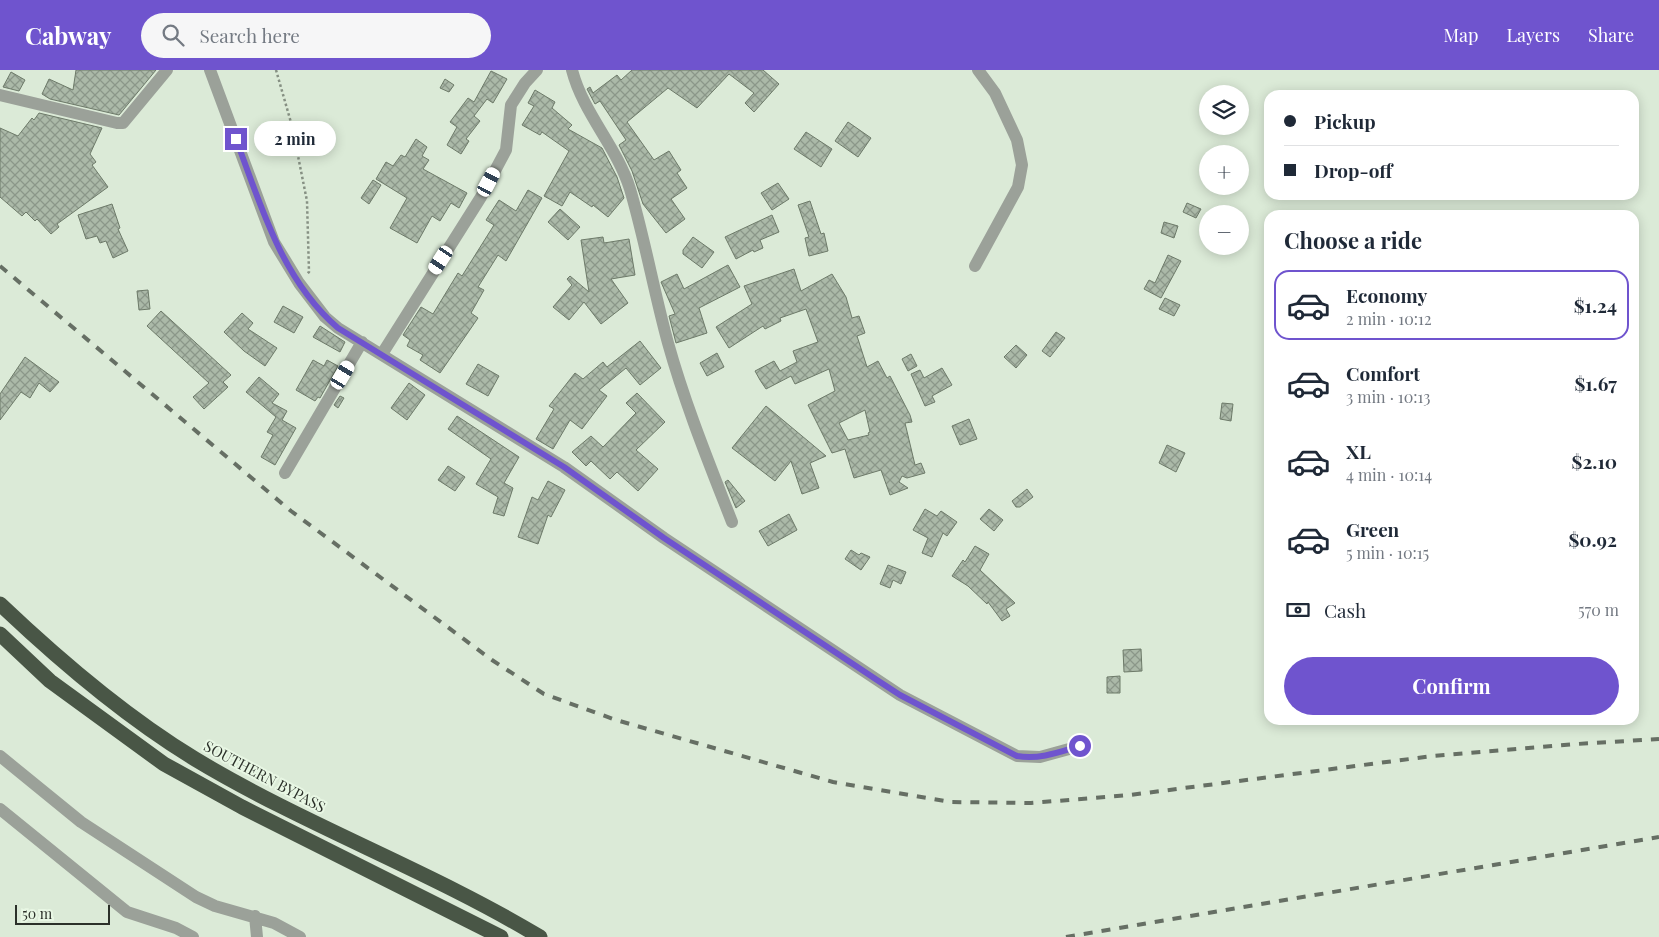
<!DOCTYPE html>
<meta charset="utf-8">
<style>
:root{--surface:#fff;--page:#f6f6f7;--text:#1f2937;--muted:#747a83;--line:#e0e1e3;--accent:#6f54ce}
body{margin:0;font-family:"Playfair Display",serif;background:var(--page);color:var(--text);height:100vh;display:flex;flex-direction:column;font-size:19px;white-space:nowrap}
*{box-sizing:border-box;margin:0}
p{font-size:16px;color:var(--muted)}
.icon{flex:none;width:28px;height:28px;fill:none;stroke:currentColor;stroke-width:2;stroke-linecap:round;stroke-linejoin:round}
.map{position:relative;flex:1;overflow:hidden}
.side{position:absolute;left:1264px;top:140px;width:375px;height:515px;display:flex;flex-direction:column;background:var(--surface);border-radius:15px;box-shadow:0 2px 12px #0003}
.side>*{flex:none}
.guide{position:absolute;left:1264px;top:20px;width:375px;height:110px;border-radius:15px;box-shadow:0 2px 12px #0003;display:grid;align-content:center;height:110px;padding:0 20px;background:var(--surface)}
.tools{position:absolute;left:1199px;top:15px;display:grid;gap:10px}
.tools a{display:grid;place-items:center;width:50px;height:50px;border-radius:50%;background:var(--surface);box-shadow:0 2px 12px #0003;font-size:25px}
.scale{position:absolute;left:15px;bottom:12px;width:95px;box-sizing:border-box;padding-left:5px;border:2px solid #2b3029;border-top:0;font-size:14px;line-height:18px;white-space:nowrap;color:#2b3029;-webkit-text-stroke:4px #e8f7e4;paint-order:stroke}
.end{position:absolute;width:22px;height:22px;margin:-11px;border:6px solid #6f54ce;background:#fff;box-shadow:0 0 0 2px #fff}
.from{border-radius:50%}
.bubble{position:absolute;height:35px;border-radius:18px;background:var(--surface);box-shadow:0 2px 12px #0003;font-size:16px;font-weight:700;line-height:35px;text-align:center}
.car{position:absolute;width:15px;height:30px;margin:-15px -8px;border-radius:6px;box-shadow:0 0 4px 1px #0007;background:linear-gradient(#fff 24%,#345 0 40%,#fff 0 76%,#345 0 86%,#fff 0)}
.guide b{display:flex;align-items:center;gap:18px;height:48px;font-size:19px}
.guide b+b{border-top:1px solid var(--line)}
.guide i{width:12px;height:12px;background:var(--text)}
ul{padding:0;list-style:none}
li{display:flex;align-items:center;gap:15px;height:70px;margin:0 10px 8px;padding:0 10px;border:2px solid transparent;border-radius:15px}
li div{flex:1}
li b{display:block;font-size:19px}
li em{font-style:normal;font-weight:700}
li.current{border-color:var(--accent)}
li>.icon{width:45px;height:45px;stroke-width:1.5}
h2{padding:0 20px;font-size:22px;line-height:60px}
.pay{display:flex;align-items:center;gap:12px;height:55px;padding:0 20px;font-size:19px}
.pay p{margin-inline-start:auto}
.action{display:flex;gap:10px;margin-top:auto;padding:10px 20px}
.action a{flex:1;height:58px;border-radius:30px;background:var(--accent);color:#fff;font-size:20px;font-weight:700;line-height:58px;text-align:center}
header{display:flex;align-items:center;gap:30px;box-sizing:border-box;height:70px;padding:0 25px;background:var(--accent);color:#fff}
header strong{font-size:24px}
nav{display:flex;gap:28px;margin-inline-start:auto;font-size:18px}
.search{width:350px;height:45px;background:var(--page);display:flex;align-items:center;gap:12px;box-sizing:border-box;padding:0 18px;border-radius:28px;color:var(--muted);font-size:19px}
.map>svg:first-child{display:block}
.building{fill:url(#building-cross-hatch);stroke:#6d7a69;fill-rule:evenodd}
.lines{fill:none;stroke-linecap:round;stroke-linejoin:round}
.path{stroke:#869083;stroke-width:2.5;stroke-dasharray:2.5 2.5;stroke-linecap:butt}
.minor{stroke:#9ba199;stroke-width:12}
.highway{stroke:#495646;stroke-width:15}
.rail{stroke:#666f64;stroke-width:4;stroke-dasharray:9 9;stroke-linecap:butt}
.route{stroke:#6f54ce;stroke-width:6}
.labels{text-anchor:middle;dominant-baseline:central;stroke-width:4;stroke-linejoin:round;paint-order:stroke}
.street-label{font-size:15px;fill:#2b3029;stroke:#e8f7e4}
</style>
<header>
<strong>Cabway</strong>
<div class="search"><svg class="icon" aria-label="search" viewBox="0 0 24 24"><circle cx="10" cy="10" r="6"/><path d="M15 15l6 6"/></svg>Search here</div>
<nav><a>Map</a><a>Layers</a><a>Share</a></nav>
</header>
<div class="map">
<svg width="1659" height="867" viewBox="0 0 1659 867">
<defs>
<pattern id="building-cross-hatch" width="8" height="8" patternUnits="userSpaceOnUse" patternTransform="scale(1.25)"><rect width="8" height="8" fill="#abb9a8"/><path d="M0 0l8 8M0 8l8-8" fill="none" stroke="#8b9789"/></pattern>
</defs>
<rect width="100%" height="100%" fill="#dbead7"/>
<path class="building" d="M76,0H156L119,45L50,29L42,24L49,9L73,20Z
M632,0H763L779,14L754,42L745,33L754,23L729,4L697,38L668,18L627,52L654,90L669,81L681,100L677,103L687,118L671,129L685,149L666,163L643,134L632,101L619,75L626,70L600,31L595,34L587,19L590,17L593,23L617,5L621,10Z
M491,1L507,9L493,33L487,29L474,46L480,51L466,69L469,71L461,84L447,75L457,57L450,52L468,28L474,32Z
M11,2L25,10L19,21L3,17Z
M445,9L454,15L449,22L440,18Z
M535,20L555,32L552,38L572,55L568,59L602,78L617,107L624,128L608,147L593,135L592,137L570,122L562,136L544,126L569,81L542,62L540,65L522,55L534,36L528,33Z
M39,43L102,58L90,84L96,92L92,95L108,117L57,154L59,157L51,164L37,149L35,151L26,142L22,146L0,127V58L18,66L32,48L34,50Z
M848,52L871,68L858,87L835,71Z
M806,62L832,79L821,97L794,79Z
M416,69L427,77L422,86L429,90L423,99L467,123L459,138L451,133L440,151L432,146L417,173L390,158L407,128L376,109L386,92L393,96L401,85L405,87Z
M373,110L381,115L369,134L361,128Z
M778,113L789,129L772,140L761,123Z
M528,120L542,128L506,191L498,185L478,217L484,220L471,243L478,248L440,303L420,290L423,285L407,276L410,270L403,265L421,237L433,244L458,203L462,206L494,155L486,150L499,130L516,141Z
M810,131L821,164L824,163L828,181L809,186L805,168L809,167L798,135Z
M1187,133L1201,139L1196,148L1183,142Z
M112,134L120,158L118,159L128,181L113,188L106,171L100,173L97,166L86,169L78,145Z
M560,139L580,157L568,170L548,152Z
M772,145L779,162L760,170L763,178L754,182L753,180L736,189L725,167Z
M1164,152L1178,156L1174,168L1161,163Z
M603,167L604,173L629,169L635,205L611,209L628,233L601,254L584,232L569,250L553,237L572,215L567,209L570,206L589,222L581,170Z
M693,167L714,182L702,198L683,184V180Z
M1168,185L1181,191L1161,228L1144,219L1149,210L1155,213Z
M728,195L740,217L699,238L707,263L676,273L669,246L675,244L661,212L677,204L684,219Z
M794,199L801,221L832,204L846,227L852,248L859,246L865,263L857,266L867,297L878,291L887,308L890,306L910,345L912,352L905,353L915,395L921,393L925,403L907,408L902,406L899,412L908,418L890,425L881,400L854,408L845,379L832,383L808,335L835,321L829,299L795,314L791,306L766,319L760,310L755,301L774,291L780,301L797,292L793,281L818,272L806,239L780,248L781,251L765,259L763,256L729,278L716,257L752,234L744,216ZM865,340L870,362L868,363L869,365L848,370L839,353Z
M148,220L150,239L139,240L137,221Z
M1165,228L1180,235L1174,246L1159,239Z
M283,236L303,247L294,263L274,252Z
M161,241L231,305L223,312L228,317L204,339L193,327L209,313L147,256Z
M242,243L253,253L248,259L277,278L265,296L244,281L224,262Z
M320,256L345,272L340,282L313,267Z
M1056,262L1065,268L1050,287L1042,281Z
M640,271L661,298L640,315L626,298L599,320L607,326L582,359L570,350L553,379L536,369L554,339L549,336L575,303L583,309L603,292L607,297Z
M1016,275L1027,285L1016,298L1004,287Z
M717,283L724,297L707,306L700,293Z
M911,284L917,296L908,301L902,289Z
M25,287L59,312L50,322L39,313L30,328L21,322L0,350V324Z
M313,290L324,296L327,290L338,296L320,328L318,327L315,331L296,320Z
M478,294L499,306L488,326L466,314Z
M942,298L952,315L932,326L935,332L925,336L911,304L920,300L924,308Z
M259,307L279,324L272,333L287,341L282,350L296,358L275,395L261,387L273,365L267,362L276,347L246,322Z
M409,313L425,325L407,350L391,338Z
M637,323L665,352L636,380L658,399L638,421L617,402L610,409L591,391L586,396L572,382L591,366L603,377L636,343L626,333Z
M340,326L344,328L338,338L334,335Z
M1222,333L1233,334L1231,351L1220,349Z
M766,336L826,386L810,393L819,418L802,424L791,391L775,411L732,378Z
M457,346L519,387L504,413L513,418L504,446L493,443L498,427L476,414L491,389L448,359Z
M969,349L977,369L960,375L952,356Z
M1167,375L1185,383L1176,402L1159,393Z
M448,396L465,407L455,421L438,410Z
M728,410L745,431L736,438L725,412Z
M548,411L565,420L551,447L548,445L538,474L518,467L532,427L538,430Z
M1027,419L1033,427L1020,437H1016L1012,431Z
M925,439L937,446L941,441L957,452L947,466L943,463L932,487L922,483L928,468L913,460Z
M989,439L1003,450L994,461L980,449Z
M789,444L797,460L768,476L759,461Z
M975,476L989,484L980,500L1015,533L1006,539L1010,546L1002,551L988,532L987,534L968,516L952,506L963,490L965,492Z
M851,480L859,485L861,483L870,487L861,500L845,489Z
M888,495L906,502L901,514L893,510L890,518L880,514Z
M1141,579L1142,601L1124,602L1123,580Z
M1120,606V623H1107V607Z"/>
<g class="lines">
<path class="path" d="M276,0L292,56L307,131L309,202L307,204"/>
<path class="minor" d="M210,0L274,172L299,213L325,247L338,258L564,397L664,468L900,625L1017,686L1040,687L1080,676
M572,0C583,43 617,77 630,119C645,170 654,222 668,273C685,334 709,393 732,452
M0,25L117,53H123L167,0
M975,196L1018,117L1022,95L1017,70L995,23L978,0
M382,284L481,127L506,80L511,35L525,13L537,0
M285,403L362,272
M0,686L81,752L196,827L215,836L274,853L300,867
M0,739L127,842L176,858L193,867
M255,846L257,867"/>
<path class="highway" d="M0,534C60,591 124,646 195,689C306,756 429,800 540,867
M0,564L50,611L164,694L242,737L501,867"/>
<path class="rail" d="M0,196L291,441L492,590L544,624L616,650L833,712L951,732L1031,733L1130,725L1433,686L1577,674L1659,669
M1066,867L1659,767"/>
</g>
<g class="lines">
<path class="route" d="M236,69C261,136 282,210 338,258L564,397L664,468L877,610L900,625L1017,686C1039,690 1060,682 1080,676"/>
</g>
<g class="labels">
<g class="street-label">
<text transform="translate(265 706) rotate(28)">SOUTHERN BYPASS</text>
</g>
</g>
</svg>
<div class="tools">
<a><svg class="icon" aria-label="layers" viewBox="0 0 24 24"><path d="M12 4l9 5-9 5-9-5zM3 14l9 5 9-5"/></svg></a>
<a>+</a>
<a>−</a>
</div>
<div class="scale">50 m</div>
<i class="end from" style="left:1080px;top:676px"></i>
<i class="end" style="left:236px;top:69px"></i>
<div class="bubble" style="left:254px;top:51px;width:82px">2 min</div>
<i class="car" style="left:489px;top:112px;rotate:28deg"></i>
<i class="car" style="left:441px;top:190px;rotate:213deg"></i>
<i class="car" style="left:343px;top:305px;rotate:31deg"></i>
<div class="guide">
<b><i class="from"></i>Pickup</b>
<b><i></i>Drop-off</b>
</div>
<section class="side">
<h2>Choose a ride</h2>
<ul>
<li class="current"><svg class="icon" aria-label="car" viewBox="0 0 24 24"><path d="M5 17H2v-5l4-1 3-4h7l3 4 3 1v5h-3M9 17h6M6 11h13"/><circle cx="7" cy="17" r="2"/><circle cx="17" cy="17" r="2"/></svg><div><b>Economy</b><p>2 min · 10:12</p></div><em>$1.24</em></li>
<li><svg class="icon" aria-label="car" viewBox="0 0 24 24"><path d="M5 17H2v-5l4-1 3-4h7l3 4 3 1v5h-3M9 17h6M6 11h13"/><circle cx="7" cy="17" r="2"/><circle cx="17" cy="17" r="2"/></svg><div><b>Comfort</b><p>3 min · 10:13</p></div><em>$1.67</em></li>
<li><svg class="icon" aria-label="car" viewBox="0 0 24 24"><path d="M5 17H2v-5l4-1 3-4h7l3 4 3 1v5h-3M9 17h6M6 11h13"/><circle cx="7" cy="17" r="2"/><circle cx="17" cy="17" r="2"/></svg><div><b>XL</b><p>4 min · 10:14</p></div><em>$2.10</em></li>
<li><svg class="icon" aria-label="car" viewBox="0 0 24 24"><path d="M5 17H2v-5l4-1 3-4h7l3 4 3 1v5h-3M9 17h6M6 11h13"/><circle cx="7" cy="17" r="2"/><circle cx="17" cy="17" r="2"/></svg><div><b>Green</b><p>5 min · 10:15</p></div><em>$0.92</em></li>
</ul>
<div class="pay"><svg class="icon" aria-label="cash" viewBox="0 0 24 24"><path d="M3 7h18v10H3z"/><circle cx="12" cy="12" r="2"/></svg>Cash<p>570 m</p></div>
<div class="action"><a>Confirm</a></div>
</section>
</div>
